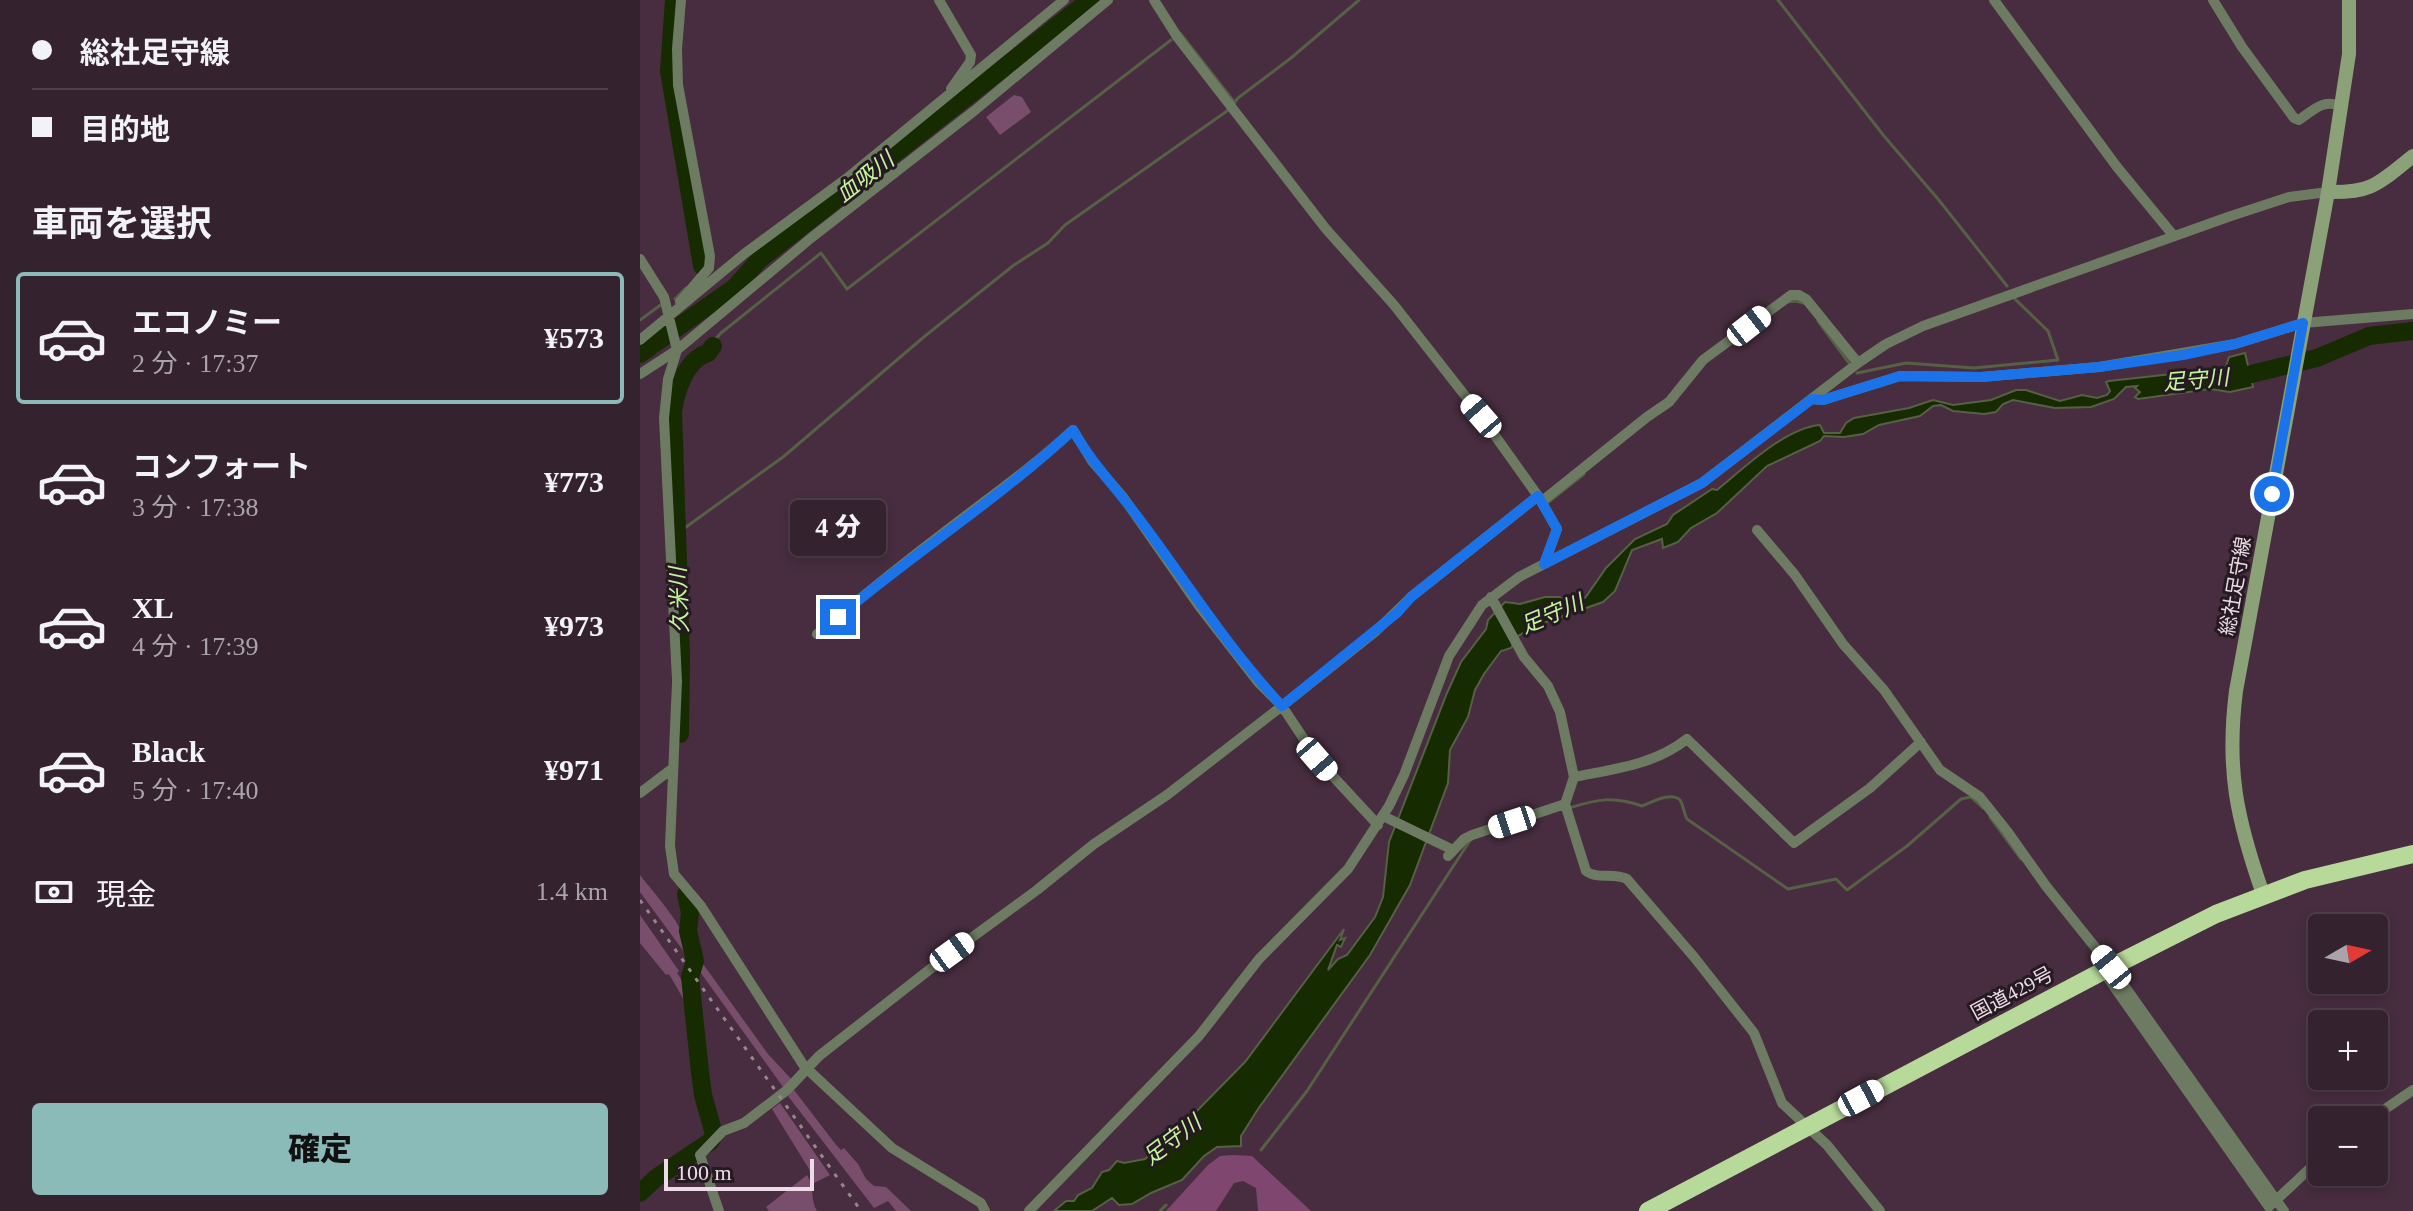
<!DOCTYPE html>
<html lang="ja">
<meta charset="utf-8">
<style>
:root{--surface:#35222f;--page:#3d2a37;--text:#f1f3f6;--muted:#aaa4aa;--line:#4f3f4b;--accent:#8bbbb9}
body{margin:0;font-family:"Times New Roman","Noto Sans JP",serif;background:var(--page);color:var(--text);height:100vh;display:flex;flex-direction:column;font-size:30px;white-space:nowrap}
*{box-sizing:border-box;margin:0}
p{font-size:26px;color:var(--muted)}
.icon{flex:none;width:44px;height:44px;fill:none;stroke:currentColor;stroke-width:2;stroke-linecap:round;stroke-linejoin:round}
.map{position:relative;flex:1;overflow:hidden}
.side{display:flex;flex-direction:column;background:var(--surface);width:640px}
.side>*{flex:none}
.guide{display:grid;align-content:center;height:176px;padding:0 32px;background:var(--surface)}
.needle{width:52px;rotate:81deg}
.fabs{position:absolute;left:1668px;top:914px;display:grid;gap:16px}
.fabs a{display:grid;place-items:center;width:80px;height:80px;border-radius:8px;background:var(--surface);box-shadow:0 4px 12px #0003,0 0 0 2px var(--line);font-size:40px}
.scale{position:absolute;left:24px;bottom:20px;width:150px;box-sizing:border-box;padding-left:8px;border:4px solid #eddce7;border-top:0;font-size:22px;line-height:28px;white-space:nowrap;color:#eddce7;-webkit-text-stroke:6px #261a22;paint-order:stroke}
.end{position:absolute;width:36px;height:36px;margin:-18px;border:10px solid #1a73e8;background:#fff;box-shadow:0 0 0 4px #fff}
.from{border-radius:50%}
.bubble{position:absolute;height:56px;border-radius:8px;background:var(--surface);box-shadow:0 4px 12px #0003,0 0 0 2px var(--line);font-size:26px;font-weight:800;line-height:56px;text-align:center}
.car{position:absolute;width:24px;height:48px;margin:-24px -12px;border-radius:10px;box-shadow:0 0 6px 2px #0007;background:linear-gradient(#fff 24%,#345 0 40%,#fff 0 76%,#345 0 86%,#fff 0)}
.guide b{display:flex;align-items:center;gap:28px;height:76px;font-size:30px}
.guide b+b{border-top:2px solid var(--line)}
.guide i{width:20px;height:20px;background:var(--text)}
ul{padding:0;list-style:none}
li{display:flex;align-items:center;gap:24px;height:132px;margin:0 16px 12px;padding:0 16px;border:4px solid transparent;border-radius:8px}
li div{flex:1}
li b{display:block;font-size:30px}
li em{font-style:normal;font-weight:800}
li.on{border-color:var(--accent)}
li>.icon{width:72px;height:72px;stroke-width:1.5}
h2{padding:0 32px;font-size:36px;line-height:96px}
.pay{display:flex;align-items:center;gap:20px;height:88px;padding:0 32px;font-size:30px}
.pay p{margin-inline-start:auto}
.button{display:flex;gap:16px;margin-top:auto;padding:16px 32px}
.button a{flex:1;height:92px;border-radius:8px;background:var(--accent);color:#111;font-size:32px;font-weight:800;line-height:92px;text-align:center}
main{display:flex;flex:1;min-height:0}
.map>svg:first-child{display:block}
.green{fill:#794e6c}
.forest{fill:#7f476f}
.water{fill:#162b00;stroke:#566045;stroke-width:2}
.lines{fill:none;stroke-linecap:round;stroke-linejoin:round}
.stream{stroke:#566045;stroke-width:3}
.river{stroke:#162b00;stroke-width:18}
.street{stroke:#6d7b62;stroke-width:10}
.secondary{stroke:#8ba279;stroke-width:14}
.highway{stroke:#b7da9a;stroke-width:18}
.rail{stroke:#998492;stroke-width:3;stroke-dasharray:4 8;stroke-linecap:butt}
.route{stroke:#1a73e8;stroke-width:10}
.labels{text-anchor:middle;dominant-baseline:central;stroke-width:6;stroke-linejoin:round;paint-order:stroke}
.street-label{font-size:20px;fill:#eddce7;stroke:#261a22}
.water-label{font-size:22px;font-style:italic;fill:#c5f59d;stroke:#261a22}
</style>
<main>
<section class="side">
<div class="guide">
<b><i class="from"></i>総社足守線</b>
<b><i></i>目的地</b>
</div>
<h2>車両を選択</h2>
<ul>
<li class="on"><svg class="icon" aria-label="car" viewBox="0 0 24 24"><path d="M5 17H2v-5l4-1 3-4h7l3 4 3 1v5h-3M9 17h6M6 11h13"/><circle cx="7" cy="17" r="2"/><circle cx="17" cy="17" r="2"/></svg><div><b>エコノミー</b><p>2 分 · 17:37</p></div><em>¥573</em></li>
<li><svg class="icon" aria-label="car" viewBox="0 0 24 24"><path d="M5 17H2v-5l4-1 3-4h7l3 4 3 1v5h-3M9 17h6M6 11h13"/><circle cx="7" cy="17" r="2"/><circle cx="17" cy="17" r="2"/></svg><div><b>コンフォート</b><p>3 分 · 17:38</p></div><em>¥773</em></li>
<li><svg class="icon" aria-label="car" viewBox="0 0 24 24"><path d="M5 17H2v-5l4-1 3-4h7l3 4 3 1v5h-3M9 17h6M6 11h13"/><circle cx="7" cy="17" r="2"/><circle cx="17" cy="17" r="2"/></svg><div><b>XL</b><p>4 分 · 17:39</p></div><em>¥973</em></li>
<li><svg class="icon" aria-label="car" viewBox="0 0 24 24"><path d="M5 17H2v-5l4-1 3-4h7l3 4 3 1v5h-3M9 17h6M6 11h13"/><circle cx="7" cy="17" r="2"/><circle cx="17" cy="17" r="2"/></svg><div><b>Black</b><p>5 分 · 17:40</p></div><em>¥971</em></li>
</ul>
<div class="pay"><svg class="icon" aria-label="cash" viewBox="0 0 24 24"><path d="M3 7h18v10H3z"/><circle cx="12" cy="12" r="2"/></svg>現金<p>1.4 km</p></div>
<div class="button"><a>確定</a></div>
</section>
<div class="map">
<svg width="1773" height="1211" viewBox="0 0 1773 1211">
<rect width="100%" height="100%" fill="#472d3f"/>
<path class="green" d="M374,95L382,97L391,112L360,135L346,117Z
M0,875C17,897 52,934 50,960L0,892Z
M0,915L39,971L37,973L45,985L48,1007L29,974L26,975L0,943Z
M58,957L128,1054L152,1080L143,1087L58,969Z
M154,1090L197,1146L201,1150L204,1148L218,1164L226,1179L234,1186L246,1187L271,1211H256L248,1201L234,1208L148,1096Z
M140,1103L190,1175L174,1183L169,1169L132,1109Z
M167,1175C175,1188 170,1200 177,1211H129L126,1207Z"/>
<path class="forest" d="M593,1155L612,1156L671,1211H618L616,1188L603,1181L594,1183L576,1211H526L568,1165L580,1156Z"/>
<path class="water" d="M1605,353L1613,387L1590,392L1570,389L1498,399L1495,397L1500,392L1495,388L1497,386L1486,387L1474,399L1451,407L1415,408L1373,400L1363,404L1356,412L1344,414L1313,411L1301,405L1293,406L1280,416L1239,425L1223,434L1204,437L1184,436L1180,441L1127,466L1077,513L1051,528L1038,542L1023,548L1022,539L992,550L975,591L963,602L895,626L878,636L871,648L861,651L844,674L835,690L828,717L810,750L808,783L770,885L730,955L618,1109L601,1136V1146L577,1147L564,1156L542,1180L511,1193L492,1204L479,1205L472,1198L452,1211H414L426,1201H434L438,1195L452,1188L462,1172L469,1170L477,1161L484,1163L505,1159L545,1123L605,1062L704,929L700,940L705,938L701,947L697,945L688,970L698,959L707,955L735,917L743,897L749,842L807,693L821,662L846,629L848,620L865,602L880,604L905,597H919L929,602L945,598L966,568L995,539L1027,524L1033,515L1072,489L1077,490C1104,468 1145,428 1180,425L1184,433H1200L1206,423L1214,418L1269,408L1293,400L1313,405L1351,400L1376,390H1386L1420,401L1442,395L1457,398L1467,395L1470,391L1466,382L1469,381L1559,371L1583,376L1589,357Z"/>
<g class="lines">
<path class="stream" d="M1138,0L1244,136L1298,199L1367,286
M540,33L595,103
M35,299L46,288
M1147,302L1156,301L1163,303
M0,320L22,304
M1178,321L1209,363
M61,355L81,333L181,253L207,289L531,40
M1217,373L1266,363L1334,368L1418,360L1408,331L1375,299
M906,504L944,474
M35,535L143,457L285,336L374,265L408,243L425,225L587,111L598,98L651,58L719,0
M929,808C958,799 973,796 1002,806C1011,803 1031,791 1040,800C1043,804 1044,814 1047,819L1148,889L1196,879L1207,890L1267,846L1321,799L1331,797L1343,808
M1350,817L1381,859
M621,1150L667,1091L831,839
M520,1211L526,1205"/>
<path class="river" d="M34,0L29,71L62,266
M0,354L95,287L119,260L450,0
M1587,380L1677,358L1729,336L1773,331
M40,734L41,657L33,411C36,391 46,359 68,353L73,346
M0,1193L16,1178L71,1141L74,1134L63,1095L60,1072L50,977L55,961L48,931L50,913L46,894"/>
<path class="street" d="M299,0L331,55L330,62L311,89
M514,0L538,38L686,229L754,305L841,416L898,496L917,529L905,562
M1354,0L1477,167L1533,235
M1573,0L1602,47L1654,118L1659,120C1675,109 1682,99 1702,106
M0,259L24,297L37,350L28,379L24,418L37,681L30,846L34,874L61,906L164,1066L252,1148L341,1203L345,1211
M40,302L69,268L70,256L38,85L37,49L41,0
M0,340L104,254L207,178L424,0
M0,374L37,350L171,238L334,111L468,0
M1172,399L1183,400L1260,376L1341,377L1459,367L1595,344L1663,323L1773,314
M900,500L906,498L1007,417L1029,402L1063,360L1151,295H1159L1166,299L1218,363
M1117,530L1155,575L1203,644L1244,690L1300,770L1340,797L1367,831L1406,886L1471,967L1644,1211
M851,597L884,657L908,686L920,712L934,777L925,804L946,871C957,880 974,872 987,879L1054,957L1114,1033L1142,1103L1187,1145L1240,1211
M177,634C217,601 257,568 298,537C343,502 391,469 433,430L452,461L483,497L559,606L618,682L642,706L677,759L738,825
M934,777C974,769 1014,765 1047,739L1154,843L1230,788L1281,742
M0,793L33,768
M743,816L811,849
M808,856L824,839L832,835L925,804
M1463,971L1629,1207
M1729,1120L1773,1090
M1632,1204L1682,1157
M79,1211L60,1155L83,1131L104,1123L147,1090L179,1056L312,952L397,890L454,844L527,795L642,706L736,631L771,597L898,496
M389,1211L559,1036L619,959L708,869L749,806L764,775L809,656L842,605L879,577L1062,483L1218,363L1246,344L1283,326L1588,217L1649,197L1688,192"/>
<path class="secondary" d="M1688,192C1733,193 1739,183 1773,156
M1623,894C1597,820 1586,770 1596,691L1688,192L1709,54V0"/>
<path class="highway" d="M1008,1211L1463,971L1576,914L1665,880L1773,854"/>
<path class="rail" d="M0,900L221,1211"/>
</g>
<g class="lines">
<path class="route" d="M198,617C274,553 360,498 433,430C452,464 480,492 503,524C550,587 588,648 642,706L758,612L771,597L898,496L917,529L904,564L1062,483L1172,399L1183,400L1260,376L1341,377L1459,367L1543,355L1595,344L1663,323L1632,494"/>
</g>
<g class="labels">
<g class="street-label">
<text transform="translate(1595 586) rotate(-80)">総社足守線</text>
<text transform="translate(1372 993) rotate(-28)">国道429号</text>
</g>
<g class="water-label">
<text transform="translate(225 177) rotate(-38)">血吸川</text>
<text transform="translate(1556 380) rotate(-5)">足守川</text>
<text transform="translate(39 600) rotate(-92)">久米川</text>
<text transform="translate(912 614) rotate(-23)">足守川</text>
<text transform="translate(532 1140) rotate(-37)">足守川</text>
</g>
</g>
</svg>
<div class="fabs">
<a><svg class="needle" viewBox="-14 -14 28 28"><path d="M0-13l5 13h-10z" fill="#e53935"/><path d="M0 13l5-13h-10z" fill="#aaa4aa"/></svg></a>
<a>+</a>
<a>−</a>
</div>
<div class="scale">100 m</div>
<i class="end from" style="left:1632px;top:494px"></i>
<i class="end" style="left:198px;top:617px"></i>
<div class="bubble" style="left:150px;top:500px;width:96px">4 分</div>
<i class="car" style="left:1109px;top:326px;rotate:52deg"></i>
<i class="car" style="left:841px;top:416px;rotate:319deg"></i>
<i class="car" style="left:677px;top:759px;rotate:139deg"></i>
<i class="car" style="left:872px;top:822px;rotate:252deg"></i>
<i class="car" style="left:312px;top:952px;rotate:54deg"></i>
<i class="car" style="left:1471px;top:967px;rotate:321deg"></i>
<i class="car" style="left:1221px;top:1098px;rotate:62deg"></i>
</div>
</main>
